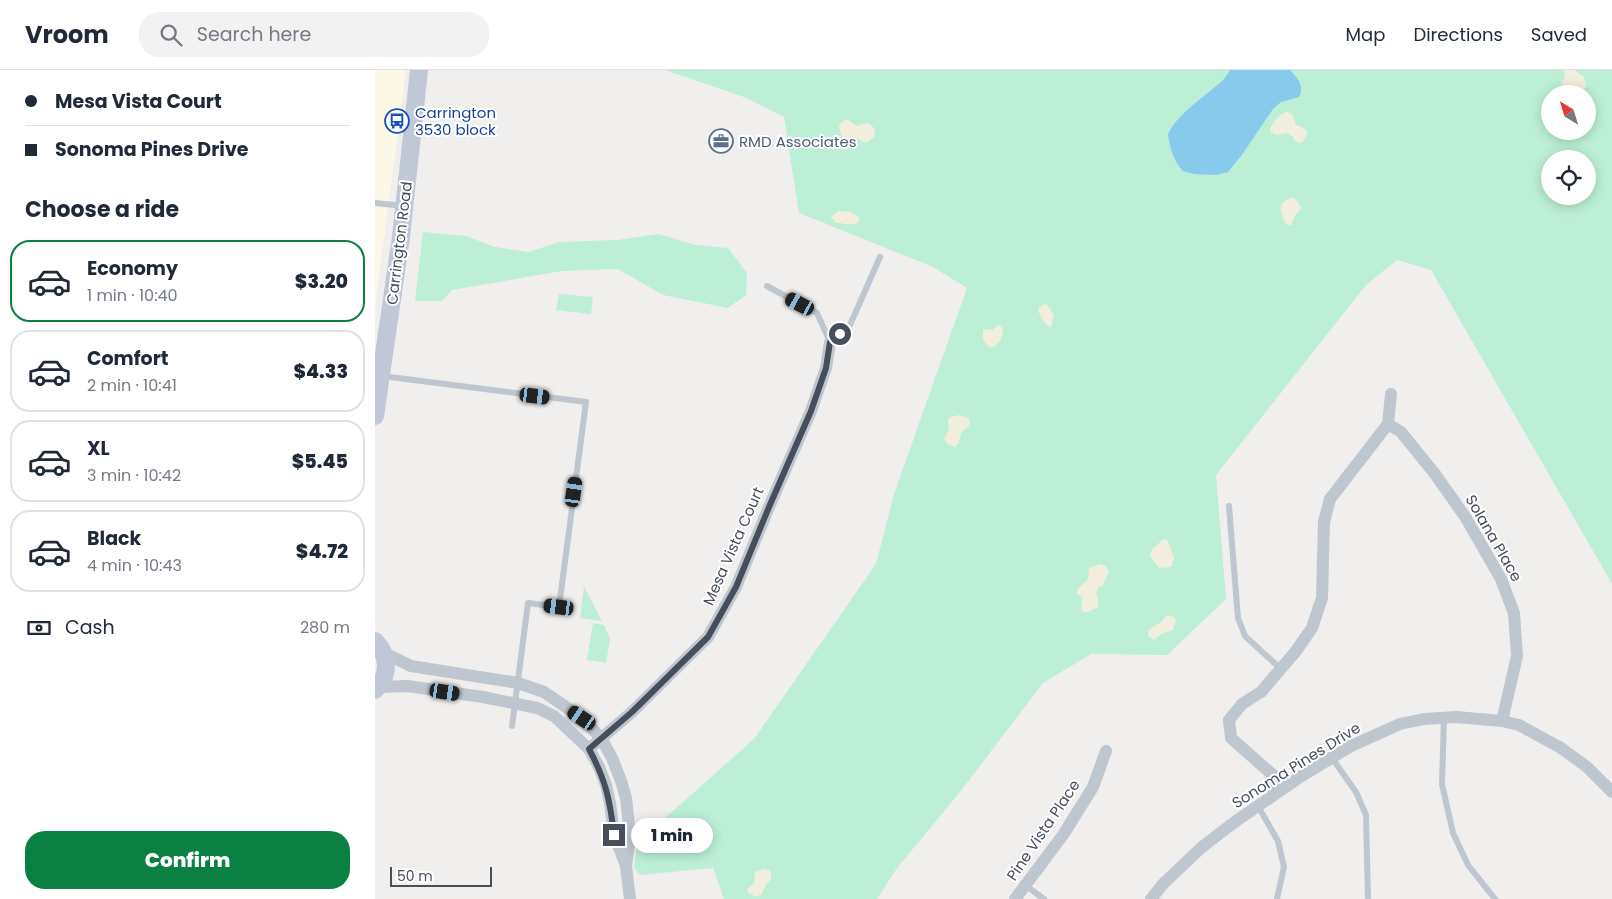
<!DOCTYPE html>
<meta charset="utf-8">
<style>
:root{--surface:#fff;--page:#f2f2f3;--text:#1f2937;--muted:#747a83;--line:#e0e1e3;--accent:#0b8043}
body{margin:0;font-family:Poppins,sans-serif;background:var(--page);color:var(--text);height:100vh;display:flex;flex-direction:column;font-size:19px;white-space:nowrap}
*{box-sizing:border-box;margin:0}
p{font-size:16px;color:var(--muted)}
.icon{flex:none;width:28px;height:28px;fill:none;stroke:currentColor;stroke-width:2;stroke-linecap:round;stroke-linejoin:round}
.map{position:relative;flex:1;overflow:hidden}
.panel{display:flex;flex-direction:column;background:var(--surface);width:375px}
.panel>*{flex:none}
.banner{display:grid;align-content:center;height:110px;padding:0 25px;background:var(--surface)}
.needle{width:32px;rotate:322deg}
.buttons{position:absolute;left:1166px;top:15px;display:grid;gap:10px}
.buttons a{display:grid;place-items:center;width:55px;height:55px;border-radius:50%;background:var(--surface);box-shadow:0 2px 12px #0003;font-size:25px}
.scale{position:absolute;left:15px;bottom:12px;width:102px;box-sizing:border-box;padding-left:5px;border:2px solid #464e5b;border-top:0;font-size:14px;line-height:18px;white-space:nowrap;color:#464e5b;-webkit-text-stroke:4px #fff;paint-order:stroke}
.end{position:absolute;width:22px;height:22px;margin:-11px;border:6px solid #464e5b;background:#fff;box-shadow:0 0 0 2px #fff}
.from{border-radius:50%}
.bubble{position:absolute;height:35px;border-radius:18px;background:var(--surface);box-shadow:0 2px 12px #0003;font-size:16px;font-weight:800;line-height:35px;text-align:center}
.car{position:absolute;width:15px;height:30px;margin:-15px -8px;border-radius:6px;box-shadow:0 0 4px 1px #0007;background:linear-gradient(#222 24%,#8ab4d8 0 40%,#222 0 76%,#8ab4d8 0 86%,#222 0)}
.banner b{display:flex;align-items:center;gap:18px;height:48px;font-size:19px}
.banner b+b{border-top:1px solid var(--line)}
.banner i{width:12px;height:12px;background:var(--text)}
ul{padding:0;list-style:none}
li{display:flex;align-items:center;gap:15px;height:82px;margin:0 10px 8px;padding:0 15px;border:2px solid var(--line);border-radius:20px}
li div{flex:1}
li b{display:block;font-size:19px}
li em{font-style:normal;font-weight:800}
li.on{border-color:var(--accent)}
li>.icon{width:45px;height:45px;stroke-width:1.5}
h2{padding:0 25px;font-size:22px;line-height:60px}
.pay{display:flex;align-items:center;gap:12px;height:55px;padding:0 25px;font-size:19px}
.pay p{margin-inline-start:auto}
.action{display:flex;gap:10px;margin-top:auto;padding:10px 25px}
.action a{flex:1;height:58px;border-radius:20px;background:var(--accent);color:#fff;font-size:20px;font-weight:800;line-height:58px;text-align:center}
header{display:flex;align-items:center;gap:30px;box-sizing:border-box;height:70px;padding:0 25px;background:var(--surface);border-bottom:1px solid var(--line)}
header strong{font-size:24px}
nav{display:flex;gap:28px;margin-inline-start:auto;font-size:18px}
.search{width:350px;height:45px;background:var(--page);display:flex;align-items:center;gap:12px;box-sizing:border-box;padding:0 18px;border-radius:20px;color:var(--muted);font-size:19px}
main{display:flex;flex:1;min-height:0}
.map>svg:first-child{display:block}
.commercial{fill:#fcf8e7}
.green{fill:#bcefd6;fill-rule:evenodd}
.sand{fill:#f2eede}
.water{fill:#88caec}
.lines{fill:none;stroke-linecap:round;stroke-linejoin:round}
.lane{stroke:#bec6d0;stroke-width:6}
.street{stroke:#bec6d0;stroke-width:12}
.secondary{stroke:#c0c8d7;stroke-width:18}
.route{stroke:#464e5b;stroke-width:6}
.labels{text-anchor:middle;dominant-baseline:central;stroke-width:4;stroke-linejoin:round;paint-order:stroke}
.transit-label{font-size:15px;fill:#164399;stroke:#fff;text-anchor:start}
.service-label{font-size:15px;fill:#4e5e75;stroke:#fff;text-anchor:start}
.street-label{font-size:15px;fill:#464e5b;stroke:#fff}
</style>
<header>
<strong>Vroom</strong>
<div class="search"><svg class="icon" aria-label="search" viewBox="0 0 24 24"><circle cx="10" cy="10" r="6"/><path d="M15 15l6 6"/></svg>Search here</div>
<nav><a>Map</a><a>Directions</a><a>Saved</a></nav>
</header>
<main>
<section class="panel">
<div class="banner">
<b><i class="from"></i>Mesa Vista Court</b>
<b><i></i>Sonoma Pines Drive</b>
</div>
<h2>Choose a ride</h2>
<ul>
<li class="on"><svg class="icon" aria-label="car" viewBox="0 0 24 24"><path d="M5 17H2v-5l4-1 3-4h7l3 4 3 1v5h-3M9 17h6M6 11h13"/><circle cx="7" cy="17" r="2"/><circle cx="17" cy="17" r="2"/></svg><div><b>Economy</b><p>1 min · 10:40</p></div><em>$3.20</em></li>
<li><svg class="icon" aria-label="car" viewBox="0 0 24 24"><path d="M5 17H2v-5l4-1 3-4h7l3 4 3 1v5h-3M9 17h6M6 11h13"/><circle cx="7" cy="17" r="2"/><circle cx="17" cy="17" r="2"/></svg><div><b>Comfort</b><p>2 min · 10:41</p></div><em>$4.33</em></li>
<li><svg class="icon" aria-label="car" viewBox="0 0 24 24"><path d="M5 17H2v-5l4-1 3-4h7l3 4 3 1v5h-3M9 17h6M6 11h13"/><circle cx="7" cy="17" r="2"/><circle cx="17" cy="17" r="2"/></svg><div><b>XL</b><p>3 min · 10:42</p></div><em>$5.45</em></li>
<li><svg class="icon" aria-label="car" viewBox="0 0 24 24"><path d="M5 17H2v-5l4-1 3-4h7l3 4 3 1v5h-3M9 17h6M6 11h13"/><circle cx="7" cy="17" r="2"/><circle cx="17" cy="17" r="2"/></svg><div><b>Black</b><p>4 min · 10:43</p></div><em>$4.72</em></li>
</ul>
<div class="pay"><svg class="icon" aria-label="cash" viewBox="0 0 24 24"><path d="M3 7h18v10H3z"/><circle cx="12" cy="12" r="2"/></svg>Cash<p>280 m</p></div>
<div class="action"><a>Confirm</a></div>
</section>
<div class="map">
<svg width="1237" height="829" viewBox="0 0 1237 829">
<rect width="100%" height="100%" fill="#f1eeee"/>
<path class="commercial" d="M0,0H31L0,237Z"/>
<path class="green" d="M290,0H1237V514L1056,200L1022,190L991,215L841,405L851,529L792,585L716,584L668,613L585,722L522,798L502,829H349L338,798L265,805L259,797L262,773L379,669L501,494L519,424L592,218L558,197L424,143L409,47L369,27ZM1175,24H1212V61H1175ZM1175,89H1212V126H1175Z
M48,162L91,166L120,177L154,182L184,172L243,170L284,164L320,175L353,178L372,203L371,225L353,238L288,225L243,199L187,201L77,220L67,231H40Z
M184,224L218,227L216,244L181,240Z
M209,517L227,551L205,548Z
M218,553L229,555L235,569L231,593L212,590Z"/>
<path class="sand" d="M1188,0H1201L1203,3L1209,7L1211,16C1204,28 1192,26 1187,14L1190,5Z
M912,42C920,44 918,48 921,55C932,58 936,64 926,73L921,72L918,67L912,63L902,65L895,62C895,54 904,44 912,42Z
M472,49L482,56L492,53L497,56L500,60L499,67L493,72H489L480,67L471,70L467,69L464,56L466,53Z
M917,127L921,130L927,138L921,144L916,155H914C908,152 909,150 907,144C903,134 908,132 917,127Z
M463,141L476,142L484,147V151C476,158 469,152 461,153L456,147Z
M670,234L672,235L679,245L676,258C670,255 662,244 664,237Z
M623,255L628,258C628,268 624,275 615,278L608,270V260L610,259L617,260Z
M585,345L593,348L595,352L594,356L586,363L584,373L580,377L574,375L569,369L574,359L573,350L576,347Z
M789,469L793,471L799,488L796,497L784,498L775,486L777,479Z
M725,494L731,496L734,502L727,516L723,518L721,524C723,529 725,533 722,538C716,539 714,543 708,542L706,539L707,528L702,523L703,519L713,509L714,498Z
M792,545L799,547L801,550L798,560L788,563L779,570L773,566V560L785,553Z
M390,799L396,801V809L391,815L386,825L381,827L378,825L373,823L372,819L378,814L380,810L379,804L380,802Z"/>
<path class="water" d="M855,0H915C922,7 930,16 924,27L906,32L898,39L866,86L853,102L841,105L819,104L808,101C799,92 794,77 793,64C801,47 819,34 834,22C844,13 848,13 855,0Z"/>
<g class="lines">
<path class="lane" d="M0,133L29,136
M392,216L442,243L455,272L475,255L505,187
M7,306L211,332L184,537L153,533L137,656
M854,436L863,548L870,566L906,599
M1069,648L1067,714L1078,763L1093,795L1120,829
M957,688L981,722L991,745L993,829
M883,736L903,771L909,797L902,829
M650,815L669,829"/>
<path class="street" d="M1013,354L1016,324
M9,583L36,596L143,613L169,622L207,648L226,668L237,688L246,711L251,728L255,765L251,796L255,829
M4,617L32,616L108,627L162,638L179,646L214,679L224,697L231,715L235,733L239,765L250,793
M214,679L257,642L333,567L361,517L394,437L436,341L451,298L455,272
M899,725V706L856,668L854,650L867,634L886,622L921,581L937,558L947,528L949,452L955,429L1013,354L1026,362L1060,404L1091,448L1126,509L1139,543L1142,586L1127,651
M640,829L688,765L718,717L731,681
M776,829L788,814L827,777L861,751L925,707L976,676L1025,654L1049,649L1081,647L1127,651L1144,655L1186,678L1212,697L1237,722"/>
<path class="secondary" d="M0,346L26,167L44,0
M0,571C14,585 15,606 0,620"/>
</g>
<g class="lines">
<path class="route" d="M239,765C235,730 231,711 214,679L257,642L333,567L361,517L394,437L436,341L451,298L455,272L465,264"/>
</g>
<defs>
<g id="bus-ring" transform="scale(1.25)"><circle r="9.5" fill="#fff" stroke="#1a4fb4" stroke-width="1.5"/><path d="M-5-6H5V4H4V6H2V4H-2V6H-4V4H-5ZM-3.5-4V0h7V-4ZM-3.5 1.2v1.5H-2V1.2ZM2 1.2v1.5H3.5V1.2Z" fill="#1a4fb4"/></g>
<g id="office-ring" transform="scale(1.25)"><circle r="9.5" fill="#fff" stroke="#5c6f8a" stroke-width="1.5"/><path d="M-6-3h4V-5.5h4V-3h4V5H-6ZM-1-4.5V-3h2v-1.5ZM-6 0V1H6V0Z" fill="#5c6f8a"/></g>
</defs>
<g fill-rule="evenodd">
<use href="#bus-ring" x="22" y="51"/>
<use href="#office-ring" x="346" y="71"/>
</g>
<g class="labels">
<g class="transit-label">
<text x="40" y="42">Carrington<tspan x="40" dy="17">3530 block</tspan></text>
</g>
<g class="service-label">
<text x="364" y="71">RMD Associates</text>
</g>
<g class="street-label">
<text transform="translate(24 173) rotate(-83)">Carrington Road</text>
<text transform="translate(1119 468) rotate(60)">Solana Place</text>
<text transform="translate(358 476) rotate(-66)">Mesa Vista Court</text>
<text transform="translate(921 695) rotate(-32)">Sonoma Pines Drive</text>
<text transform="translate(668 760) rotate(-56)">Pine Vista Place</text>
</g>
</g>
</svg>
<div class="buttons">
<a><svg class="needle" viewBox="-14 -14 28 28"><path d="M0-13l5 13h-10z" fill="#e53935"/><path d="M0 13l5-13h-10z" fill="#747a83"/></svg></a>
<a><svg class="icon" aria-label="locate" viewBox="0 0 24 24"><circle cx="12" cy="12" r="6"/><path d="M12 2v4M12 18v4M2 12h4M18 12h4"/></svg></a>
</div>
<div class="scale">50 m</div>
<i class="end from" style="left:465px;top:264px"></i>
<i class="end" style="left:239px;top:765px"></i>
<div class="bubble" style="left:256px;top:748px;width:82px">1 min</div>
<i class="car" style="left:425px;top:234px;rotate:298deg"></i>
<i class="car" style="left:160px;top:326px;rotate:97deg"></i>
<i class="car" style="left:199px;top:422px;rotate:8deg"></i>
<i class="car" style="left:184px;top:537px;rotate:277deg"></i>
<i class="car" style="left:70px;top:622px;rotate:99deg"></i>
<i class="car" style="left:207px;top:648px;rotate:304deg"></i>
</div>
</main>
